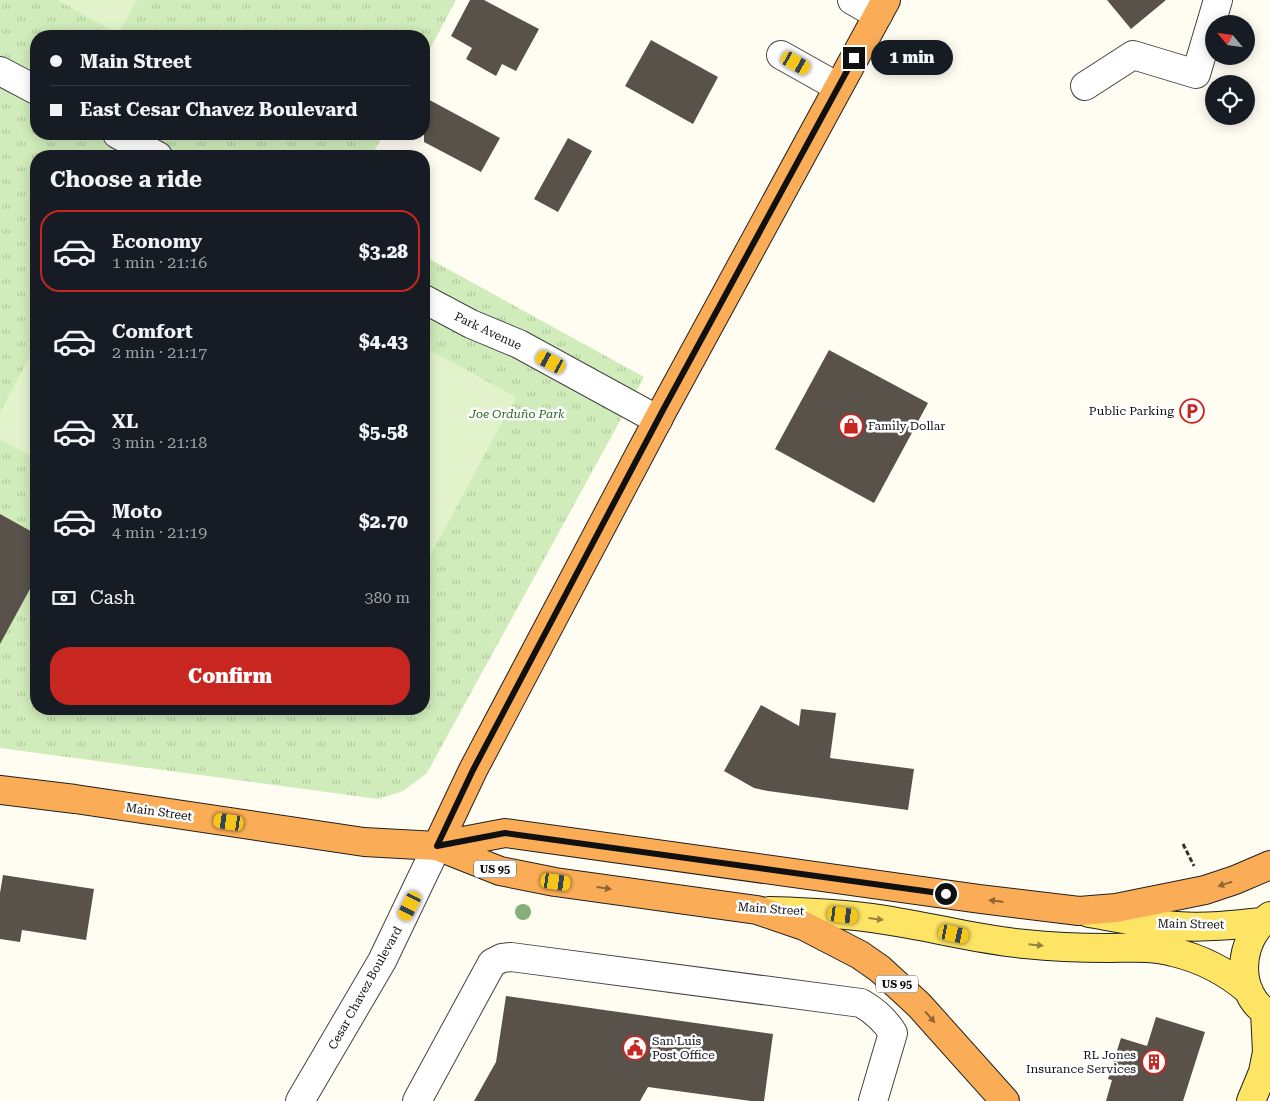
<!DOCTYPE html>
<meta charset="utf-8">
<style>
:root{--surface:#171b24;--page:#20242c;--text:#f1f3f6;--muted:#9ea1a6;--line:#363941;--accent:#c72621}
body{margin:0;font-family:"Roboto Serif",serif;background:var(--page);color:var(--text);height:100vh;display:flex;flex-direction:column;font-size:19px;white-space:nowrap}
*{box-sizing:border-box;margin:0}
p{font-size:16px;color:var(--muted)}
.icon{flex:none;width:28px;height:28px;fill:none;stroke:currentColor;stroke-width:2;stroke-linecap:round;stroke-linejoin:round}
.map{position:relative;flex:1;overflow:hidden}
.panel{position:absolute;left:30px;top:150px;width:400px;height:565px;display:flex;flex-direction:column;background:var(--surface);border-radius:20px;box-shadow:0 2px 12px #0003}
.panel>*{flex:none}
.guide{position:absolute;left:30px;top:30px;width:400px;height:110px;border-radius:20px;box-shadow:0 2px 12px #0003;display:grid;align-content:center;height:110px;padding:0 20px;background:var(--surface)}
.needle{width:32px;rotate:299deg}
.controls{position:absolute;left:1205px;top:15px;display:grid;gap:10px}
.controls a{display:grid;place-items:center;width:50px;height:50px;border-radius:50%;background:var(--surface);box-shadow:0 2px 12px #0003;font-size:25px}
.end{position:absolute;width:22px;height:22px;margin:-11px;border:6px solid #101010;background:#fff;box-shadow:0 0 0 2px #fff}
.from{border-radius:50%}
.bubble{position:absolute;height:35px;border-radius:18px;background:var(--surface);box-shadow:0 2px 12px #0003;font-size:16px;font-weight:800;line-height:35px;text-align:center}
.car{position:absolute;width:15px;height:30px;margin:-15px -8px;border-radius:6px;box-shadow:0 0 4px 1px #0007;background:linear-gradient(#f5c518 24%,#345 0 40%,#f5c518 0 76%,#345 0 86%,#f5c518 0)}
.guide b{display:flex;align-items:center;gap:18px;height:48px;font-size:19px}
.guide b+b{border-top:1px solid var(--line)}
.guide i{width:12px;height:12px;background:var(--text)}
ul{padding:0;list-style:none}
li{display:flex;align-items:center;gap:15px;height:82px;margin:0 10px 8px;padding:0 10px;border:2px solid transparent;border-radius:20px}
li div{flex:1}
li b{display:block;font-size:19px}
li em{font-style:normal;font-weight:800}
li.active{border-color:var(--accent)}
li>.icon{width:45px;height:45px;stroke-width:1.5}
h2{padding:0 20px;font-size:22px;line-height:60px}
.pay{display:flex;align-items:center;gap:12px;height:55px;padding:0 20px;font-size:19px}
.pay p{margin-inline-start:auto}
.cta{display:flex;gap:10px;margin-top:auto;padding:10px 20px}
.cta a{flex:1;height:58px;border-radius:20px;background:var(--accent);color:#fff;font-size:20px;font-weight:800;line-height:58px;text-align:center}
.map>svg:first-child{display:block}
.park{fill:url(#park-tufts)}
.pitch{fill:#e2f3cc}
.building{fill:#59524b}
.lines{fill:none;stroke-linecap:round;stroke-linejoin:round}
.minor-casing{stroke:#434343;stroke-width:30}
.major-casing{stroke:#212121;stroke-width:30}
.highway-casing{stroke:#212121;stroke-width:30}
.path{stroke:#323232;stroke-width:3;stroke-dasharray:5 2.5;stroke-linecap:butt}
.minor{stroke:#fff;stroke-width:28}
.major{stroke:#fde464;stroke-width:28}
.highway{stroke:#faad56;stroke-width:28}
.tree{fill:#88ad7c}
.oneway{fill:#916636}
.oneway2{fill:#92853e}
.route{stroke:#101010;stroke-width:6}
.labels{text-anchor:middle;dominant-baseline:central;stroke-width:5;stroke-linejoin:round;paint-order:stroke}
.shield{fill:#fff;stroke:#585858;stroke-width:1}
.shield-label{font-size:11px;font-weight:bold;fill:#101010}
.street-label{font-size:12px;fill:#101010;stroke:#fff}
.poi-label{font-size:12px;fill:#101010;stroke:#fff;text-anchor:end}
.park-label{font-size:12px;font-style:italic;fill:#266b1c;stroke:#fff}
</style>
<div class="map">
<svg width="1270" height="1101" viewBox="0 0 1270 1101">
<defs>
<pattern id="park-tufts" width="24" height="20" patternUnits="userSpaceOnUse" patternTransform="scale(1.25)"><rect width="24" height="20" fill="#d0ecba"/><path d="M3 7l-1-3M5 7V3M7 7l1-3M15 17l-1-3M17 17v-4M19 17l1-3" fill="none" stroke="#b2c99f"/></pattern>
</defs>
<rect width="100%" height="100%" fill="#fffdf2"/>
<path class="park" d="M0,0H456L424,60V36H36V134H384L371,156H36V709H424V256L644,377L427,773L403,791L378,799L0,748Z"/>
<path class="pitch" d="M57,0H137L118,34Z
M36,345V459L0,439V412Z
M424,347L516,397L424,567Z"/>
<path class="building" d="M470,0H484L539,29L516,71L502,64L496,76L466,59L472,48L451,36Z
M1107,0H1166L1131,29Z
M651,40L718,77L693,124L625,86Z
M424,97L500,138L481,172L424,142Z
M568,138L592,151L558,212L534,199Z
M829,350L928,403L874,503L775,449Z
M0,514L36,534V578L0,644Z
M761,705L799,726L801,709L836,713L830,758L914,769L908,810L768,791L754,788L724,771Z
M3,875L94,889L86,940L22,930L20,942L0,939V893Z
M506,996L773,1034L764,1101H751L648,1087L640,1101H474L496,1062Z
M1156,1017L1205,1032L1183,1101H1106L1112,1080L1108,1079L1121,1038L1147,1046Z"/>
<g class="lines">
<g class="minor-casing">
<path id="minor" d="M852,0L878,15
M781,55L838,87
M0,71L36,90
M1085,86L1133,55L1196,74L1218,0
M117,134L158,156
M424,299L471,324L519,344L658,420
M300,1101L382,961L437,846
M417,1101L492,963L502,958L511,957L861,1003C875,1011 885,1020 893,1033L873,1101"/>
</g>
<g class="major-casing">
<path id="major" d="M769,911C812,912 855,914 897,922C940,929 981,940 1025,944C1053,947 1080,948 1108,948C1129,948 1152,946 1173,952C1203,959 1226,971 1249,991
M1089,913C1118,918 1148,924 1177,926C1205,928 1234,925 1262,922
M1270,916C1238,938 1233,994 1270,1015
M1251,1101L1263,1072L1267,1052L1265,1012"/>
</g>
<g class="highway-casing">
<path id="highway" d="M0,790L75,799L364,842L437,846L505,833L980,899L1079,911L1116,908L1205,890L1235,880L1270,865
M437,846L473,770L663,410L886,0
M437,846L500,871L555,882L757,910L804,926L860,955L880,969L919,1005L1005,1101"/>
</g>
<path class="path" d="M1183,844L1194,866"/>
<use href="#minor" class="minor"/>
<use href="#major" class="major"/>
<use href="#highway" class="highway"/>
</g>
<circle class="tree" cx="523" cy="912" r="8"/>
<defs><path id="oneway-solid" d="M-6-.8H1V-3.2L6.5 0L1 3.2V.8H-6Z" transform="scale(1.25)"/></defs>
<g class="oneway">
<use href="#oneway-solid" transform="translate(1225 884) rotate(163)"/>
<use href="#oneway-solid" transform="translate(604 888) rotate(8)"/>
<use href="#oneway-solid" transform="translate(996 901) rotate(-173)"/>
<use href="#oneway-solid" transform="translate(930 1017) rotate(49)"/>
</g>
<g class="oneway2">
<use href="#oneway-solid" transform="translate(876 919) rotate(7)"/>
<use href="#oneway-solid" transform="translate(1036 945) rotate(6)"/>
</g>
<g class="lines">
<path class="route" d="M854,58L663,410L473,770L437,846L505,833L946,894"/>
</g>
<defs>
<g id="parking-ring" transform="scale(1.25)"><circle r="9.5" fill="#fff" stroke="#c72621" stroke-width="1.5"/><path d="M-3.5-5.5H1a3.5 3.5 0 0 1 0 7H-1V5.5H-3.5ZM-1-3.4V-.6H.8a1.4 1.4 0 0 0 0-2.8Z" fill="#c72621"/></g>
<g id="shop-ring" transform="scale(1.25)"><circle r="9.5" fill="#fff" stroke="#c72621" stroke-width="1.5"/><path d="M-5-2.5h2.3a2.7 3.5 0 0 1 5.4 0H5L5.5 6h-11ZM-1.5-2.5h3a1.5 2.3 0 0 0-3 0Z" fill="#c72621"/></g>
<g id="civic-ring" transform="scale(1.25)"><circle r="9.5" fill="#fff" stroke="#c72621" stroke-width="1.5"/><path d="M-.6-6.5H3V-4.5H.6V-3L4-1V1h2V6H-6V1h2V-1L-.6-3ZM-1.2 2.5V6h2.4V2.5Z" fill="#c72621"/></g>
<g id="building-ring" transform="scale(1.25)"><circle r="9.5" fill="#fff" stroke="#c72621" stroke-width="1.5"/><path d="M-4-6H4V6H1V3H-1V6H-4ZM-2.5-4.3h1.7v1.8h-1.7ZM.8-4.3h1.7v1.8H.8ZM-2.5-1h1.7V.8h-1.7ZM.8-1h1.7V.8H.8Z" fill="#c72621"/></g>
</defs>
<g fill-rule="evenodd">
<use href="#parking-ring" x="1192" y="411"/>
<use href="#shop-ring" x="851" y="426"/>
<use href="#civic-ring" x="635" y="1048"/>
<use href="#building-ring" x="1154" y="1062"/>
</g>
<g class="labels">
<g class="shield">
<rect x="474" y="860.5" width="42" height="17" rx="4"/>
<rect x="876" y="975.5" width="42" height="17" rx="4"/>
</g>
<g class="shield-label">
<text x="495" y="869">US 95</text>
<text x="897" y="984">US 95</text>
</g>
<g class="street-label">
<text transform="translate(488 331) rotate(25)">Park Avenue</text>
<text transform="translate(159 812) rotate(8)">Main Street</text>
<text transform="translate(771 909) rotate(4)">Main Street</text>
<text transform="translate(1191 924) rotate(1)">Main Street</text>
<text transform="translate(365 988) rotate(-61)">Cesar Chavez Boulevard</text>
</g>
<g class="poi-label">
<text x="1174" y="411">Public Parking</text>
<text x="868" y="426" text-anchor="start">Family Dollar</text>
<text x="652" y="1041" text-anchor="start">San Luis<tspan x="652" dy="14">Post Office</tspan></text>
<text x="1136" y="1055">RL Jones<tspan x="1136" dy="14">Insurance Services</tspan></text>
</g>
<g class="park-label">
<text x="517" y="414">Joe Orduño Park</text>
</g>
</g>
</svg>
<div class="controls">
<a><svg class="needle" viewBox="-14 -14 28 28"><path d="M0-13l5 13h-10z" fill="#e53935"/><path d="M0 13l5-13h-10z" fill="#9ea1a6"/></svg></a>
<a><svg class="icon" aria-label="locate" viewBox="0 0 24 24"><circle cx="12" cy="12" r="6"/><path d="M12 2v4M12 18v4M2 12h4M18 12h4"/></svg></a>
</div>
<i class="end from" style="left:946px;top:894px"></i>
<i class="end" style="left:854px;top:58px"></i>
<div class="bubble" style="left:871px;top:40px;width:82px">1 min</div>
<i class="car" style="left:796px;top:63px;rotate:119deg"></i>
<i class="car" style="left:551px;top:362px;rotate:298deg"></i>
<i class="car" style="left:229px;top:822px;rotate:278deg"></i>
<i class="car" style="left:556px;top:882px;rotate:98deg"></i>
<i class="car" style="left:410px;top:906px;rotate:207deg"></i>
<i class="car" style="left:843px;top:915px;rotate:97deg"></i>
<i class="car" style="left:954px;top:934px;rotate:102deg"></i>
<div class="guide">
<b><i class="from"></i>Main Street</b>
<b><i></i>East Cesar Chavez Boulevard</b>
</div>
<section class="panel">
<h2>Choose a ride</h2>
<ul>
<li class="active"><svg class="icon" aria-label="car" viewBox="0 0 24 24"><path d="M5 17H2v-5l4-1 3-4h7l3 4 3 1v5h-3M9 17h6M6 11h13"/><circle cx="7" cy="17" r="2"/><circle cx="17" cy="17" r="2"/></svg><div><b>Economy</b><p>1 min · 21:16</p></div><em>$3.28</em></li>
<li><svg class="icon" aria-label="car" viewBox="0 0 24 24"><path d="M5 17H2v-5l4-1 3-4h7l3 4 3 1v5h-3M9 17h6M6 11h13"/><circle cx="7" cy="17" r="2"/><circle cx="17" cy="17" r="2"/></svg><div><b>Comfort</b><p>2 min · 21:17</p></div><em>$4.43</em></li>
<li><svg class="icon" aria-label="car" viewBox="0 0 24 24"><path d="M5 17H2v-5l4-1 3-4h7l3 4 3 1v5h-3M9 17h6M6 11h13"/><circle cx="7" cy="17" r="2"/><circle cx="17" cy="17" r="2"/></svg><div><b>XL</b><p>3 min · 21:18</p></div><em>$5.58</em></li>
<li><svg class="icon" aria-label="car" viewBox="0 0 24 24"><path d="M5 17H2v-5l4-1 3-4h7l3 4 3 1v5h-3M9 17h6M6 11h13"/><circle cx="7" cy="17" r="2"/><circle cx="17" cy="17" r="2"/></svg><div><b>Moto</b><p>4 min · 21:19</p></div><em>$2.70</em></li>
</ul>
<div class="pay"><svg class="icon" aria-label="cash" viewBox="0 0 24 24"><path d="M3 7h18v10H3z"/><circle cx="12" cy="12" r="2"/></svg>Cash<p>380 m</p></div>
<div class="cta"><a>Confirm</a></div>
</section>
</div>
